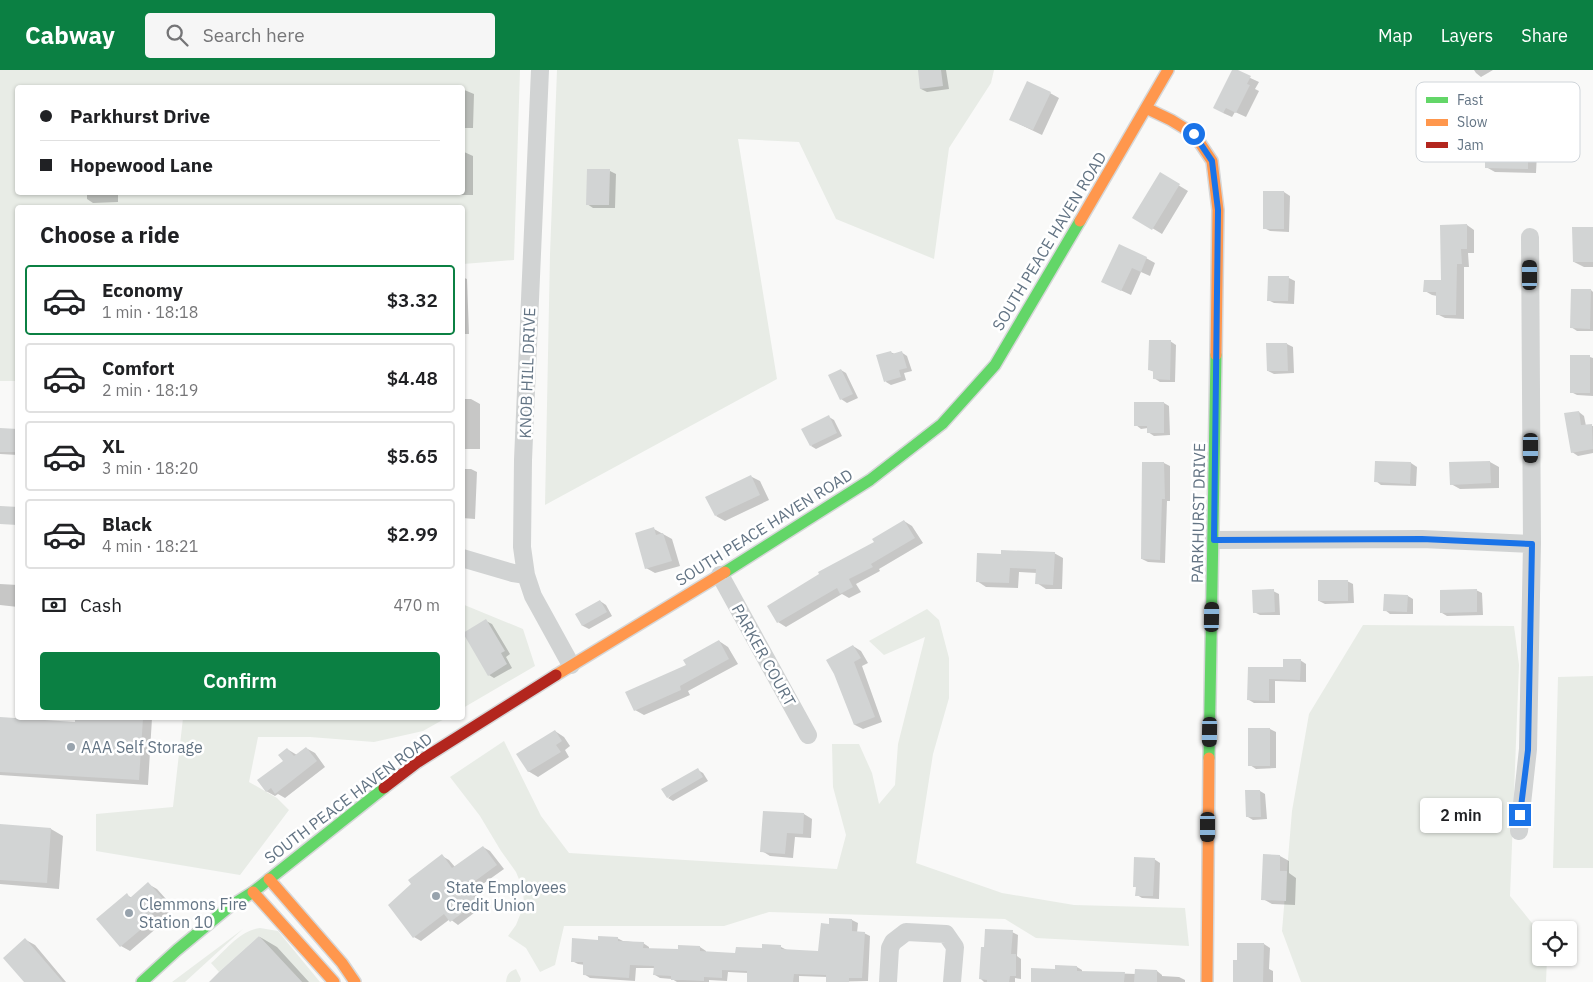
<!DOCTYPE html>
<meta charset="utf-8">
<style>
:root{--surface:#fff;--page:#f6f6f6;--text:#202124;--muted:#757577;--line:#e0e0e0;--accent:#0b8043}
body{margin:0;font-family:"IBM Plex Sans",sans-serif;background:var(--page);color:var(--text);height:100vh;display:flex;flex-direction:column;font-size:19px;white-space:nowrap}
*{box-sizing:border-box;margin:0}
p{font-size:16px;color:var(--muted)}
.icon{flex:none;width:28px;height:28px;fill:none;stroke:currentColor;stroke-width:2;stroke-linecap:round;stroke-linejoin:round}
.map{position:relative;flex:1;overflow:hidden}
.panel{position:absolute;left:15px;top:135px;width:450px;height:515px;display:flex;flex-direction:column;background:var(--surface);border-radius:5px;box-shadow:0 1px 4px #0004}
.panel>*{flex:none}
.guide{position:absolute;left:15px;top:15px;width:450px;height:110px;border-radius:5px;box-shadow:0 1px 4px #0004;display:grid;align-content:center;height:110px;padding:0 25px;background:var(--surface)}
.tools{position:absolute;left:1532px;top:851px;display:grid;gap:10px}
.tools a{display:grid;place-items:center;width:45px;height:45px;border-radius:5px;background:var(--surface);box-shadow:0 1px 4px #0004;font-size:25px}
.end{position:absolute;width:22px;height:22px;margin:-11px;border:6px solid #1a73e8;background:#fff;box-shadow:0 0 0 2px #fff}
.from{border-radius:50%}
.bubble{position:absolute;height:35px;border-radius:5px;background:var(--surface);box-shadow:0 1px 4px #0004;font-size:16px;font-weight:600;line-height:35px;text-align:center}
.car{position:absolute;width:15px;height:30px;margin:-15px -8px;border-radius:6px;box-shadow:0 0 4px 1px #0007;background:linear-gradient(#222 24%,#8ab4d8 0 40%,#222 0 76%,#8ab4d8 0 86%,#222 0)}
.guide b{display:flex;align-items:center;gap:18px;height:48px;font-size:19px}
.guide b+b{border-top:1px solid var(--line)}
.guide i{width:12px;height:12px;background:var(--text)}
ul{padding:0;list-style:none}
li{display:flex;align-items:center;gap:15px;height:70px;margin:0 10px 8px;padding:0 15px;border:2px solid var(--line);border-radius:5px}
li div{flex:1}
li b{display:block;font-size:19px}
li em{font-style:normal;font-weight:600}
li.active{border-color:var(--accent)}
li>.icon{width:45px;height:45px;stroke-width:1.5}
h2{padding:0 25px;font-size:22px;line-height:60px}
.pay{display:flex;align-items:center;gap:12px;height:55px;padding:0 25px;font-size:19px}
.pay p{margin-inline-start:auto}
.primary-button{display:flex;gap:10px;margin-top:auto;padding:10px 25px}
.primary-button a{flex:1;height:58px;border-radius:5px;background:var(--accent);color:#fff;font-size:20px;font-weight:600;line-height:58px;text-align:center}
header{display:flex;align-items:center;gap:30px;box-sizing:border-box;height:70px;padding:0 25px;background:var(--accent);color:#fff}
header strong{font-size:24px}
nav{display:flex;gap:28px;margin-inline-start:auto;font-size:18px}
.search{width:350px;height:45px;background:var(--page);display:flex;align-items:center;gap:12px;box-sizing:border-box;padding:0 18px;border-radius:5px;color:var(--muted);font-size:19px}
.map>svg:first-child{display:block}
.green{fill:#e8ece6;fill-rule:evenodd}
.shadow{fill:#0003}
.building{fill:#d2d4d4}
.lines{fill:none;stroke-linecap:round;stroke-linejoin:round}
.fast-casing{stroke:#d6d7d8;stroke-width:14}
.slow-casing{stroke:#d6d7d8;stroke-width:14}
.jam-casing{stroke:#d6d7d8;stroke-width:14}
.street{stroke:#d1d3d3;stroke-width:18}
.fast{stroke:#63d668;stroke-width:11}
.slow{stroke:#ff974d;stroke-width:11}
.jam{stroke:#b3261e;stroke-width:11}
.route{stroke:#1a73e8;stroke-width:6}
.poi-dot{fill:#98a3ad;stroke:#fff;stroke-width:2}
.labels{text-anchor:middle;dominant-baseline:central;stroke-width:5;stroke-linejoin:round;paint-order:stroke}
.street-label{font-size:16px;fill:#637484;stroke:#fff}
.poi-label{font-size:16px;fill:#637484;stroke:#fff;text-anchor:start}
.key{fill:#fff;stroke:#d0d5da;stroke-width:1}
.key-label{font-size:14px;fill:#637484}
</style>
<header>
<strong>Cabway</strong>
<div class="search"><svg class="icon" aria-label="search" viewBox="0 0 24 24"><circle cx="10" cy="10" r="6"/><path d="M15 15l6 6"/></svg>Search here</div>
<nav><a>Map</a><a>Layers</a><a>Share</a></nav>
</header>
<div class="map">
<svg width="1593" height="912" viewBox="0 0 1593 912">
<rect width="100%" height="100%" fill="#f9f9f8"/>
<path class="green" d="M0,0H520L514,190L463,194L462,138H18L17,311H0ZM18,18H462V122H18Z
M557,0H994L991,13L949,78L934,189L836,149L799,72L738,69L777,309L545,435L550,184Z
M462,534L523,559L535,596L463,638Z
M927,539L939,550L949,588V628L933,684L916,793L1002,823L1074,835L1185,838L1189,876L1036,868L1005,849L769,842L724,856H564L555,895L540,902L526,878L508,866L516,855L524,835L523,819L516,802L501,781L480,746L450,707L504,671L541,746L569,783L837,799L846,765L833,717L832,674H859L872,703L879,734L895,715L898,674L925,567L884,585L869,571Z
M1363,555L1514,556L1519,595L1510,826L1541,864V888H1547L1546,912H1301L1282,861L1292,741L1309,644Z
M1593,606V798H1553L1558,607Z
M183,648H446L423,661L374,672L310,667H258L249,712L277,728L289,740L240,805L96,781V744L173,737Z
M260,858L278,861L320,912H302L259,866L219,902L211,893C225,881 240,860 260,858Z
M243,859L185,912H172Z
M516,899L521,909L520,912H506C507,904 509,902 516,899Z"/>
<path class="shadow" d="M919,0H946L949,19L927,22L921,19Z
M1233,0L1259,12L1255,19L1259,21L1246,47L1235,42L1232,47L1223,43Z
M1474,0H1493L1481,7L1476,3Z
M462,19L474,24L473,58H462Z
M1050,23L1059,28L1042,65L1019,54Z
M1528,77L1537,83L1536,103L1495,102L1486,97Z
M462,81L473,86V125H451L446,122H462Z
M610,101L616,104L615,138H593L587,134Z
M1160,104L1188,121L1162,164L1134,147Z
M87,122H118V132L93,133L87,129Z
M1265,122H1284L1290,126L1289,162L1270,161L1264,158Z
M1467,155L1474,160V183H1468L1469,197H1464V249L1445,248L1437,244V226L1432,225L1425,221L1442,211Z
M1593,158V197H1584L1574,192Z
M1146,188L1155,193L1150,206L1141,202L1131,225L1103,212Z
M462,207L467,209L469,264H462Z
M1269,207L1289,208L1295,211L1294,234L1274,233L1268,230Z
M1591,220L1593,222V261H1577L1571,257Z
M1170,271L1176,275L1175,312H1160L1154,308V302L1150,300Z
M1287,274L1293,277L1294,303L1274,304L1268,301Z
M890,282L895,284L901,282L907,286L912,301L904,303L906,310L891,315L886,312Z
M1590,287L1593,288V326L1577,325L1571,322Z
M841,300L846,303L858,328L847,333L841,329Z
M462,329H471L480,334V379H462Z
M1164,333L1169,336L1170,365L1154,366L1148,362V358L1141,359L1136,355Z
M1579,342L1584,346L1586,356H1593V383L1578,386L1572,382Z
M829,347L834,350L842,366L816,379L811,376Z
M0,359L18,360V385L0,384Z
M1490,392L1499,397V418L1460,419L1451,414Z
M1143,393H1164L1170,396V431H1167L1165,493L1148,492L1142,489Z
M1411,393L1417,397L1416,416L1381,415L1376,411Z
M462,399H471L477,402L475,449L462,448Z
M750,406L760,411L769,430L725,451L716,446Z
M904,451L912,456L923,473L879,499L880,501L856,514L861,522L849,528L842,524L786,557L778,552Z
M654,459L672,469L680,496L655,503L646,498Z
M1054,483L1063,488L1062,519H1046L1037,513V503L1019,502L1018,518L986,517L977,511L1002,485Z
M1347,511L1353,514L1354,533L1325,534L1319,531Z
M0,514L18,515V537L0,535Z
M1476,520L1482,523L1483,545L1447,546L1442,543Z
M1273,521L1279,524L1280,545H1260L1254,542Z
M1408,526L1413,529V544H1390L1385,540Z
M600,531L606,535L612,546L589,559L583,556L577,545Z
M486,551L492,554L510,584L506,587L512,598L494,608L489,605Z
M719,571L728,577L738,594L688,621L690,625L644,645L635,640Z
M853,576L861,581L868,593L862,596L882,652L863,659L855,655Z
M1300,590L1306,594V612L1275,611V633H1254L1249,630V598H1284Z
M0,648L76,653V648H152L148,715L0,705Z
M1270,659L1276,662V698L1256,699L1250,695Z
M555,661L564,667L570,676L565,680L569,687L538,707L528,701Z
M306,678L315,683L325,697L285,728L278,724L275,726L266,721L285,691L287,679L297,685Z
M698,700L703,703L708,711L673,731L668,728Z
M1260,721L1265,724L1267,749L1253,750L1248,747Z
M804,744L812,749L811,768L795,767L793,788L770,786L762,781Z
M0,756L51,759L63,766L59,819L0,814Z
M483,777L490,781L504,799L473,821L483,834L473,841L474,843L458,855L450,849L421,871L414,867L442,786L449,790L455,797Z
M1280,786L1289,791V803L1296,808L1295,835L1272,834L1263,829Z
M1154,789L1160,793L1159,829L1142,828L1137,825V818L1134,816Z
M148,814L157,819L174,838L156,853L159,856L130,881L121,876L127,825L132,828Z
M852,850L858,853L857,863H864L870,866L868,911L827,912V907L799,906V912H748V903L728,902L727,911L709,910V912H677L672,909L660,908L655,905V898H636L635,911L590,908L584,904L585,895L578,894L572,891L599,871L617,868L623,871L643,873L649,877V879L679,881V877H700L706,881V882L737,884L781,877L787,880L819,883L830,855Z
M1012,862L1018,865L1017,886L1021,889V909L1015,908V912H984L981,909L986,878Z
M260,867L277,877L309,912H211Z
M26,870L35,875L66,912H26Z
M1264,874L1270,878L1269,899L1273,901V912H1234L1238,892Z
M1077,897L1082,900V902L1136,904L1157,901L1162,905V906L1179,907L1185,910V912H1032L1056,900Z"/>
<path class="building" d="M918,0H941L943,16L920,19Z
M1232,0H1238L1251,6L1247,14L1250,15L1236,43L1226,38L1223,43L1213,38Z
M1027,11L1051,22L1033,60L1009,50Z
M1485,76H1528V99L1485,98Z
M587,99H610L609,135H586Z
M1160,102L1180,114L1152,160L1132,148Z
M1263,121H1284V159H1263Z
M1467,154V179H1461L1462,194H1457L1456,245H1436V222H1423L1424,210H1441L1440,155Z
M1572,157H1593V192H1573Z
M1119,174L1147,187L1141,202L1132,198L1121,221L1101,212Z
M1268,206H1289L1288,231H1267Z
M1571,219H1591L1590,259L1570,258Z
M1149,270H1171L1170,310L1153,309V301L1148,300Z
M1266,273H1287L1288,301H1267Z
M891,281L892,284L902,281L907,298L899,300L901,307L884,312L876,285Z
M1570,285H1590V323H1570Z
M841,299L853,324L840,330L828,305Z
M1134,332H1164V363H1147V356H1134Z
M1579,341L1581,355L1592,354L1593,379L1571,383L1564,343Z
M829,345L837,363L810,376L801,359Z
M0,358L18,359V382H0Z
M1375,391L1411,392L1410,414L1374,412Z
M1490,391L1491,413L1450,415L1449,392Z
M1142,392H1164L1165,429H1162L1160,490L1141,489Z
M751,405L760,425L715,446L705,427Z
M904,450L915,468L871,494L873,497L849,509L853,517L840,524L837,518L777,553L767,536L819,504L818,502L874,472L872,469Z
M654,457L656,465L663,463L672,491L645,499L635,463Z
M1001,480L1055,482L1053,515L1035,514L1036,499L1010,498L1009,513L976,512L977,483L1001,484Z
M1318,510H1348V531H1318Z
M1274,519L1275,542L1253,543L1252,520Z
M1477,519V542L1440,543V520Z
M1384,524L1408,525L1407,542L1383,541Z
M600,530L607,542L582,556L575,544Z
M486,549L505,581L501,583L507,594L488,606L463,563Z
M719,570L729,589L680,616L681,620L634,641L625,622L686,595L683,590Z
M853,575L861,588L854,592L875,647L854,655L834,604L826,590Z
M1283,589H1301L1300,610L1269,609V631L1247,630L1248,597H1283Z
M0,647L75,652V648H143L139,710L0,702Z
M1248,658H1270V696H1248Z
M555,660L562,671L556,675L561,682L528,702L516,684Z
M306,677L317,691L275,724L271,718L266,722L257,710L283,691L278,685L287,678L294,686Z
M698,698L703,707L667,728L661,719Z
M1245,720H1260L1261,747H1246Z
M763,741L804,743L803,764L787,763L785,784L760,782Z
M0,754L51,758L47,813L0,810Z
M483,776L497,795L467,817L476,830L467,837L468,839L450,852L444,844L413,868L388,835L411,814L408,810L442,784L452,798Z
M1263,784L1280,785V801H1287L1286,831L1261,830Z
M1134,787L1155,788L1153,826H1135L1136,817H1133Z
M148,812L166,832L148,847L151,851L120,877L96,849L127,823L130,828Z
M829,848L852,849V861L865,862L862,908H849V912H826V905L794,904L793,912H747V901L722,900V908L704,907V911L683,910H671V906L653,905L654,896L630,895L629,908L583,905V892H571L572,868L598,870V866L618,867V871L644,872L643,878L678,879V875L700,876V881L735,883L736,877L762,878V874L781,875V879L818,881L821,853L829,854Z
M985,859L1013,860L1011,884H1016V906H1010L1009,912H987V910L979,909L981,877H984Z
M259,866L302,912H209L219,902Z
M25,868L63,912H24L3,888Z
M1237,873H1264L1263,912H1233V890H1237Z
M1055,895L1077,896V901L1125,902L1124,912H1031V898L1055,899Z
M1135,899L1157,900V912H1134Z"/>
<g class="lines">
<g class="fast-casing">
<path id="fast" d="M725,502L870,410L942,354L995,295L1080,151
M1209,688L1216,285
M142,912L177,880L229,837L253,822L384,718"/>
</g>
<g class="slow-casing">
<path id="slow" d="M1146,38L1171,50L1194,64L1212,91L1218,140L1216,285
M1080,151L1168,0
M556,605L725,502
M269,809L342,893L355,912
M253,822L334,912
M1207,912L1209,688"/>
</g>
<g class="jam-casing">
<path id="jam" d="M384,718L418,692L556,605"/>
</g>
<path class="street" d="M540,0L523,390L522,477L526,505L533,526L571,595
M0,445L18,446
M1214,470L1422,469L1532,474
M462,488L513,503L526,505
M720,505L808,665
M1519,761L1528,679L1532,474L1530,167
M888,912L890,878L893,872L906,862L946,864L955,877L952,912"/>
<use href="#fast" class="fast"/>
<use href="#slow" class="slow"/>
<use href="#jam" class="jam"/>
</g>
<g class="lines">
<path class="route" d="M1194,64L1212,91L1218,140L1214,470L1422,469L1532,474L1528,680L1520,745"/>
</g>
<g class="poi-dot">
<circle cx="71" cy="677" r="5"/>
<circle cx="436" cy="826" r="5"/>
<circle cx="129" cy="843" r="5"/>
</g>
<g class="labels">
<g class="street-label">
<text transform="translate(1049 171) rotate(-59)">SOUTH PEACE HAVEN ROAD</text>
<text transform="translate(527 303) rotate(-88)">KNOB HILL DRIVE</text>
<text transform="translate(1198 443) rotate(-89)">PARKHURST DRIVE</text>
<text transform="translate(764 457) rotate(-32)">SOUTH PEACE HAVEN ROAD</text>
<text transform="translate(764 585) rotate(61)">PARKER COURT</text>
<text transform="translate(348 728) rotate(-37)">SOUTH PEACE HAVEN ROAD</text>
</g>
<g class="poi-label">
<text x="81" y="677">AAA Self Storage</text>
<text x="446" y="817">State Employees<tspan x="446" dy="18">Credit Union</tspan></text>
<text x="139" y="834">Clemmons Fire<tspan x="139" dy="18">Station 10</tspan></text>
</g>
</g>
<rect x="1416" y="12" width="164" height="80" rx="8" class="key"/>
<rect x="1426" y="27" width="22" height="6" fill="#63d668"/>
<rect x="1426" y="49" width="22" height="7" fill="#ff974d"/>
<rect x="1426" y="72" width="22" height="6" fill="#b3261e"/>
<g class="key-label">
<text x="1457" y="35">Fast</text>
<text x="1457" y="57">Slow</text>
<text x="1457" y="80">Jam</text>
</g>
</svg>
<div class="tools">
<a><svg class="icon" aria-label="locate" viewBox="0 0 24 24"><circle cx="12" cy="12" r="6"/><path d="M12 2v4M12 18v4M2 12h4M18 12h4"/></svg></a>
</div>
<i class="end from" style="left:1194px;top:64px"></i>
<i class="end" style="left:1520px;top:745px"></i>
<div class="bubble" style="left:1420px;top:728px;width:82px">2 min</div>
<i class="car" style="left:1530px;top:205px;rotate:0deg"></i>
<i class="car" style="left:1531px;top:378px;rotate:180deg"></i>
<i class="car" style="left:1212px;top:547px;rotate:1deg"></i>
<i class="car" style="left:1210px;top:662px;rotate:181deg"></i>
<i class="car" style="left:1208px;top:757px;rotate:180deg"></i>
<div class="guide">
<b><i class="from"></i>Parkhurst Drive</b>
<b><i></i>Hopewood Lane</b>
</div>
<section class="panel">
<h2>Choose a ride</h2>
<ul>
<li class="active"><svg class="icon" aria-label="car" viewBox="0 0 24 24"><path d="M5 17H2v-5l4-1 3-4h7l3 4 3 1v5h-3M9 17h6M6 11h13"/><circle cx="7" cy="17" r="2"/><circle cx="17" cy="17" r="2"/></svg><div><b>Economy</b><p>1 min · 18:18</p></div><em>$3.32</em></li>
<li><svg class="icon" aria-label="car" viewBox="0 0 24 24"><path d="M5 17H2v-5l4-1 3-4h7l3 4 3 1v5h-3M9 17h6M6 11h13"/><circle cx="7" cy="17" r="2"/><circle cx="17" cy="17" r="2"/></svg><div><b>Comfort</b><p>2 min · 18:19</p></div><em>$4.48</em></li>
<li><svg class="icon" aria-label="car" viewBox="0 0 24 24"><path d="M5 17H2v-5l4-1 3-4h7l3 4 3 1v5h-3M9 17h6M6 11h13"/><circle cx="7" cy="17" r="2"/><circle cx="17" cy="17" r="2"/></svg><div><b>XL</b><p>3 min · 18:20</p></div><em>$5.65</em></li>
<li><svg class="icon" aria-label="car" viewBox="0 0 24 24"><path d="M5 17H2v-5l4-1 3-4h7l3 4 3 1v5h-3M9 17h6M6 11h13"/><circle cx="7" cy="17" r="2"/><circle cx="17" cy="17" r="2"/></svg><div><b>Black</b><p>4 min · 18:21</p></div><em>$2.99</em></li>
</ul>
<div class="pay"><svg class="icon" aria-label="cash" viewBox="0 0 24 24"><path d="M3 7h18v10H3z"/><circle cx="12" cy="12" r="2"/></svg>Cash<p>470 m</p></div>
<div class="primary-button"><a>Confirm</a></div>
</section>
</div>
